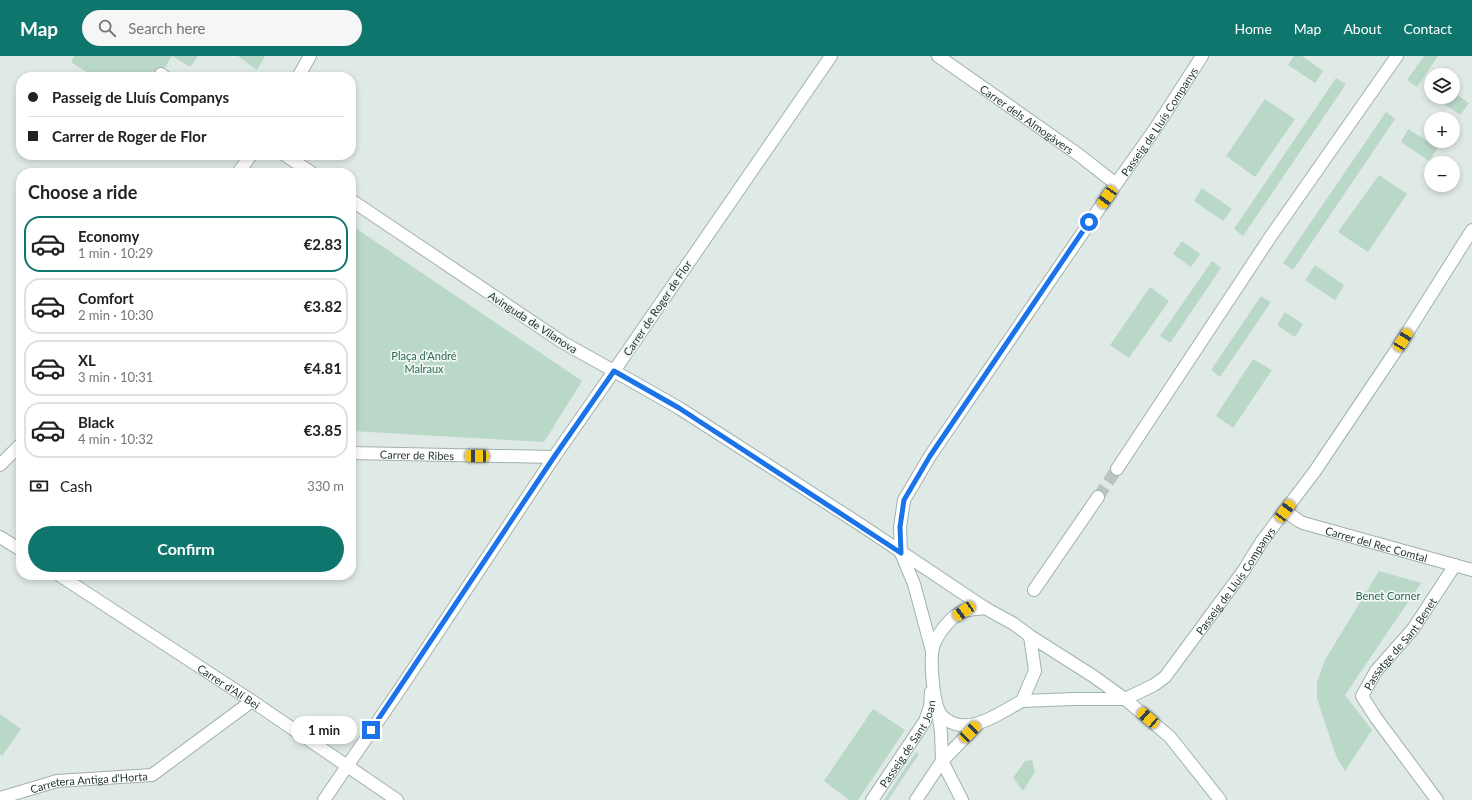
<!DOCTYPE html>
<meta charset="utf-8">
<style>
:root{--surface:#fff;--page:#f6f6f6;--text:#222;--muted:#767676;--line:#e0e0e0;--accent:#0f766e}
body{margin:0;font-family:Lato,sans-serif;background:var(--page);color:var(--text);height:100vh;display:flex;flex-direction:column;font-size:15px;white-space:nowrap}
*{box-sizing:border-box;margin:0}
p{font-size:13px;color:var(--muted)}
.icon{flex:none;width:22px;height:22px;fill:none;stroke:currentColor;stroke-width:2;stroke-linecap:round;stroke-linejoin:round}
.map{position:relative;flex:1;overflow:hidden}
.details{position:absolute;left:16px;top:112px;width:340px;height:412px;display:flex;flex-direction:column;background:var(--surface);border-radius:16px;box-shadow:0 2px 6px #0003}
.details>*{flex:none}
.guide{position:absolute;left:16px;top:16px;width:340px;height:88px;border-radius:16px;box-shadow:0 2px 6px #0003;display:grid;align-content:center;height:88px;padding:0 12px;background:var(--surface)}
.tools{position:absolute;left:1424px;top:12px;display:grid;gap:8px}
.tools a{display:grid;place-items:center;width:36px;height:36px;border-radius:50%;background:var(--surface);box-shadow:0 2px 6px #0003;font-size:20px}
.end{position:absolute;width:18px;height:18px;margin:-9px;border:5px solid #1a73e8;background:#fff;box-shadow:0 0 0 2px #fff}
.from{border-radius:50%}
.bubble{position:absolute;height:28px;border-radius:14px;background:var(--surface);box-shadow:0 2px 6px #0003;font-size:13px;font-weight:700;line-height:28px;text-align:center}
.car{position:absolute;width:12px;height:24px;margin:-12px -6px;border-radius:5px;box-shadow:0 0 3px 1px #0007;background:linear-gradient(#f5c518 24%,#345 0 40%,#f5c518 0 76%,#345 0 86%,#f5c518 0)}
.guide b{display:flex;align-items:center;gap:14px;height:38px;font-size:15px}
.guide b+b{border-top:1px solid var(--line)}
.guide i{width:10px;height:10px;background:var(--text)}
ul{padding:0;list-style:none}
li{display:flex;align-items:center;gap:12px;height:56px;margin:0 8px 6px;padding:0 4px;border:2px solid var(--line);border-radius:16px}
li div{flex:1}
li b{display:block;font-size:15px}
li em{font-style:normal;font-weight:700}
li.selected{border-color:var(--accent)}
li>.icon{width:36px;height:36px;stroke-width:1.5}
h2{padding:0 12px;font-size:18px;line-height:48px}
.pay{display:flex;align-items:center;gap:10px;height:44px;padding:0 12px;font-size:15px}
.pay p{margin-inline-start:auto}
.cta{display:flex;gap:8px;margin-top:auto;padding:8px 12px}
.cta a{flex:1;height:46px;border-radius:24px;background:var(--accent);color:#fff;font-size:16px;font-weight:700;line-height:46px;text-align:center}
header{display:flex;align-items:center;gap:24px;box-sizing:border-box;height:56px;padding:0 20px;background:var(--accent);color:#fff}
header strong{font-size:19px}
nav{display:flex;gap:22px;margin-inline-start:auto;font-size:14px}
.search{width:280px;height:36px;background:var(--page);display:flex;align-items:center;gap:10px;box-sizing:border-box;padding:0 14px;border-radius:22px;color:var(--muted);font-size:15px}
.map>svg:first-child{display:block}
.green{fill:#bad8c8}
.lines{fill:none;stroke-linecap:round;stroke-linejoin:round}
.street-tunnel{stroke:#b9c5c3;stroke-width:12;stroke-dasharray:12 6;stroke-linecap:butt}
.street-casing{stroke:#a3b0ad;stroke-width:14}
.secondary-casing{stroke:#9fb3b0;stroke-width:14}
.street{stroke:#fff;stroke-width:12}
.secondary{stroke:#fff;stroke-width:12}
.route{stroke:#1a73e8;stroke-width:5}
.labels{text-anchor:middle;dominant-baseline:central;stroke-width:3.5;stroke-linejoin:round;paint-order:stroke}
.street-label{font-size:11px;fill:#223735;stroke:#eff6f4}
.park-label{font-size:11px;fill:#306a52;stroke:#eff6f4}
</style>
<header>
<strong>Map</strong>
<div class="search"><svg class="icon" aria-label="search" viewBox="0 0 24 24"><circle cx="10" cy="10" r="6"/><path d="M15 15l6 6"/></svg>Search here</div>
<nav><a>Home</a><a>Map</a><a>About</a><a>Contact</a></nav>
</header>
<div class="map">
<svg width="1472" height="744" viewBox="0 0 1472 744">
<rect width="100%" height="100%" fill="#dfe9e6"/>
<path class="green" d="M74,0H198L190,11L172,0L159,21H94L71,6Z
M238,0H265L257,14Z
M1294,0H1302L1323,15L1315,27L1288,9Z
M1424,0H1438L1417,31L1407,24Z
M1336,22L1346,28L1243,180L1234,173Z
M1453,36L1469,47L1460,59L1434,41H1453Z
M1265,43L1295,63L1255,121L1226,100Z
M1386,56L1395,63L1293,214L1283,207Z
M1408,73L1438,92L1429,105L1401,86Z
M1379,119L1407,138L1368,196L1338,176Z
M1202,132L1232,153L1223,165L1194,145Z
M351,169L582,325L544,386L351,375Z
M1182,185L1200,198L1191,211L1173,198Z
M1212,205L1221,212L1170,287L1160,280Z
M1315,209L1344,229L1335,244L1305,224Z
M1150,231L1169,245L1129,302L1110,289Z
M1261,240L1271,246L1220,321L1211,314Z
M1285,256L1303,268L1295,281L1277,269Z
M1253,303L1272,314L1233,372L1216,360Z
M1379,515L1421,527L1345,639L1372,674L1345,715L1337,702L1321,655L1317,642V626L1325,604Z
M873,653L905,674L858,744H849L824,725Z
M0,658L21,673L2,700L0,699Z
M916,696L919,698L888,744H884Z
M1032,704L1035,716L1023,735L1013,722L1025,705Z"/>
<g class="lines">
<path class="street-tunnel" d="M1098,441L1117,413"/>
<g class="street-casing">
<g id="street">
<path id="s1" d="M938,0L1079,99L1116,128"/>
<path d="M161,18L165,21"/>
<path d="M298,21L310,0"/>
<path d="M285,99L312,117"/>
<path d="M238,117L251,99"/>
<path id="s2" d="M351,397L554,401"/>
<path d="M0,409L21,388"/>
<path d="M1117,413L1271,180L1397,0"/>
<path id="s3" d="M1285,455L1299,465L1303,467L1472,514"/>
<path d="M0,481L21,494"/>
<path id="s4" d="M59,519L252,645L397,744"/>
<path d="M1034,534L1098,441"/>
<path id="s5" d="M0,742L57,725L152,719L252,645"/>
<path d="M324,744L402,630L554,401L614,315L562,286L351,144"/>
<path id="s6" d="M1437,744L1376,662L1362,640L1376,615L1413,573L1455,509"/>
</g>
</g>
<g class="secondary-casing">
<g id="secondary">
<path d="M831,0L614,315L679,352L861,469L985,552L1014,568L1030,580L1093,620L1125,643L1170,681L1220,744"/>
<path d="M985,552C979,553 971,553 964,555C952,559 939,576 934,588C929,601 933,650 942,660C947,665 953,668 960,669C980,672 1005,654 1022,645L1035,615L1030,580"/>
<path id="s7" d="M932,595L914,528L901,497L900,471L904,444L930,400L1116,128L1155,73L1202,0"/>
<path id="s8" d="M1022,645L1074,643H1125L1154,629L1165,621L1244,514L1262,485L1315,415L1395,296L1472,174"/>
<path d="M938,655L941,676L942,705L962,744"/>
<path id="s9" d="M872,744L925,665L930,651L931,636"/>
<path d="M916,744L942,705L979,667"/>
</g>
</g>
<use href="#street" class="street"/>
<use href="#secondary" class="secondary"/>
</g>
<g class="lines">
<path class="route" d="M371,674L554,401L614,315L679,352L901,497L900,471L904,444L930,400L1089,166"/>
</g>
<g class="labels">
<g class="street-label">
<text stroke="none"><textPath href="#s1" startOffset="109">Carrer dels Almogàvers</textPath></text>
<text stroke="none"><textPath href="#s7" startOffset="613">Passeig de Lluís Companys</textPath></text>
<text transform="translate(657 252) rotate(-56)">Carrer de Roger de Flor</text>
<text transform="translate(533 266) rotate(33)">Avinguda de Vilanova</text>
<text stroke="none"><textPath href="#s2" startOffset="66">Carrer de Ribes</textPath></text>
<text stroke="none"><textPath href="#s3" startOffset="98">Carrer del Rec Comtal</textPath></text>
<text stroke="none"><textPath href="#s8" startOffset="268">Passeig de Lluís Companys</textPath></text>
<text stroke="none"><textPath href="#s6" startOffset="193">Passatge de Sant Benet</textPath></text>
<text stroke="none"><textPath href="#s4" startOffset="203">Carrer d'Alí Bei</textPath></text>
<text stroke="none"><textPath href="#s9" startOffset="67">Passeig de Sant Joan</textPath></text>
<text stroke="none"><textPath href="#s5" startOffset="91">Carretera Antiga d'Horta</textPath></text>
</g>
<g class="park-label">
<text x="424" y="299">Plaça d'André<tspan x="424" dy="13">Malraux</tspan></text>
<text x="1388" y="539">Benet Corner</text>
</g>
</g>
</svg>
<div class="tools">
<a><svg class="icon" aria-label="layers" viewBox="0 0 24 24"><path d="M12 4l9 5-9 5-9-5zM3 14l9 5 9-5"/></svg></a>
<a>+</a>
<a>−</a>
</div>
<i class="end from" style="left:1089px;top:166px"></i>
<i class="end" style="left:371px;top:674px"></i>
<div class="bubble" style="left:291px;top:660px;width:66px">1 min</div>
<i class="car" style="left:1107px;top:141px;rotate:215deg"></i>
<i class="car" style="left:1403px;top:284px;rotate:32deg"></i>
<i class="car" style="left:477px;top:400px;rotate:271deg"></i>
<i class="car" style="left:1285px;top:455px;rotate:37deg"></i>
<i class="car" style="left:964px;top:555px;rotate:235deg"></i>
<i class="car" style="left:1148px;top:662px;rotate:311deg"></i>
<i class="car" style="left:970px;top:676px;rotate:44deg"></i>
<div class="guide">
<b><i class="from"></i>Passeig de Lluís Companys</b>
<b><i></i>Carrer de Roger de Flor</b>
</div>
<section class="details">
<h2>Choose a ride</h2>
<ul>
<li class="selected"><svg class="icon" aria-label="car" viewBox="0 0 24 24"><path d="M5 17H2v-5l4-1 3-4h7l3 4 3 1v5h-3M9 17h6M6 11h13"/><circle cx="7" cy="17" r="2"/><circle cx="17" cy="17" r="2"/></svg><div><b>Economy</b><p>1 min · 10:29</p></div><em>€2.83</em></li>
<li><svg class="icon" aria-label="car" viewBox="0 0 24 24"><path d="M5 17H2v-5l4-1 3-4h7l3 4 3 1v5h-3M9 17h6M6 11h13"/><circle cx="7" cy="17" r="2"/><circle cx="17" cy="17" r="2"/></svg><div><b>Comfort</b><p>2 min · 10:30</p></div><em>€3.82</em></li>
<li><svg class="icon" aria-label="car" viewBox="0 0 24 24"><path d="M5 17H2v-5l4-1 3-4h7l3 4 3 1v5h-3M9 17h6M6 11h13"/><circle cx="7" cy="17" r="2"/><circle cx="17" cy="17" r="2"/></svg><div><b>XL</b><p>3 min · 10:31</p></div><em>€4.81</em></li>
<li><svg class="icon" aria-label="car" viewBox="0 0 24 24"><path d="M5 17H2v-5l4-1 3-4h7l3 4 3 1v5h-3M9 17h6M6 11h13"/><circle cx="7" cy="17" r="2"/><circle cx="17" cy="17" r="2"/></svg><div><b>Black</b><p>4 min · 10:32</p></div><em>€3.85</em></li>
</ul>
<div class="pay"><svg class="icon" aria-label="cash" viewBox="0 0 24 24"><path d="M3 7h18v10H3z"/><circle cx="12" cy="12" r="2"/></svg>Cash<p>330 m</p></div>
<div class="cta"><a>Confirm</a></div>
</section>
</div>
